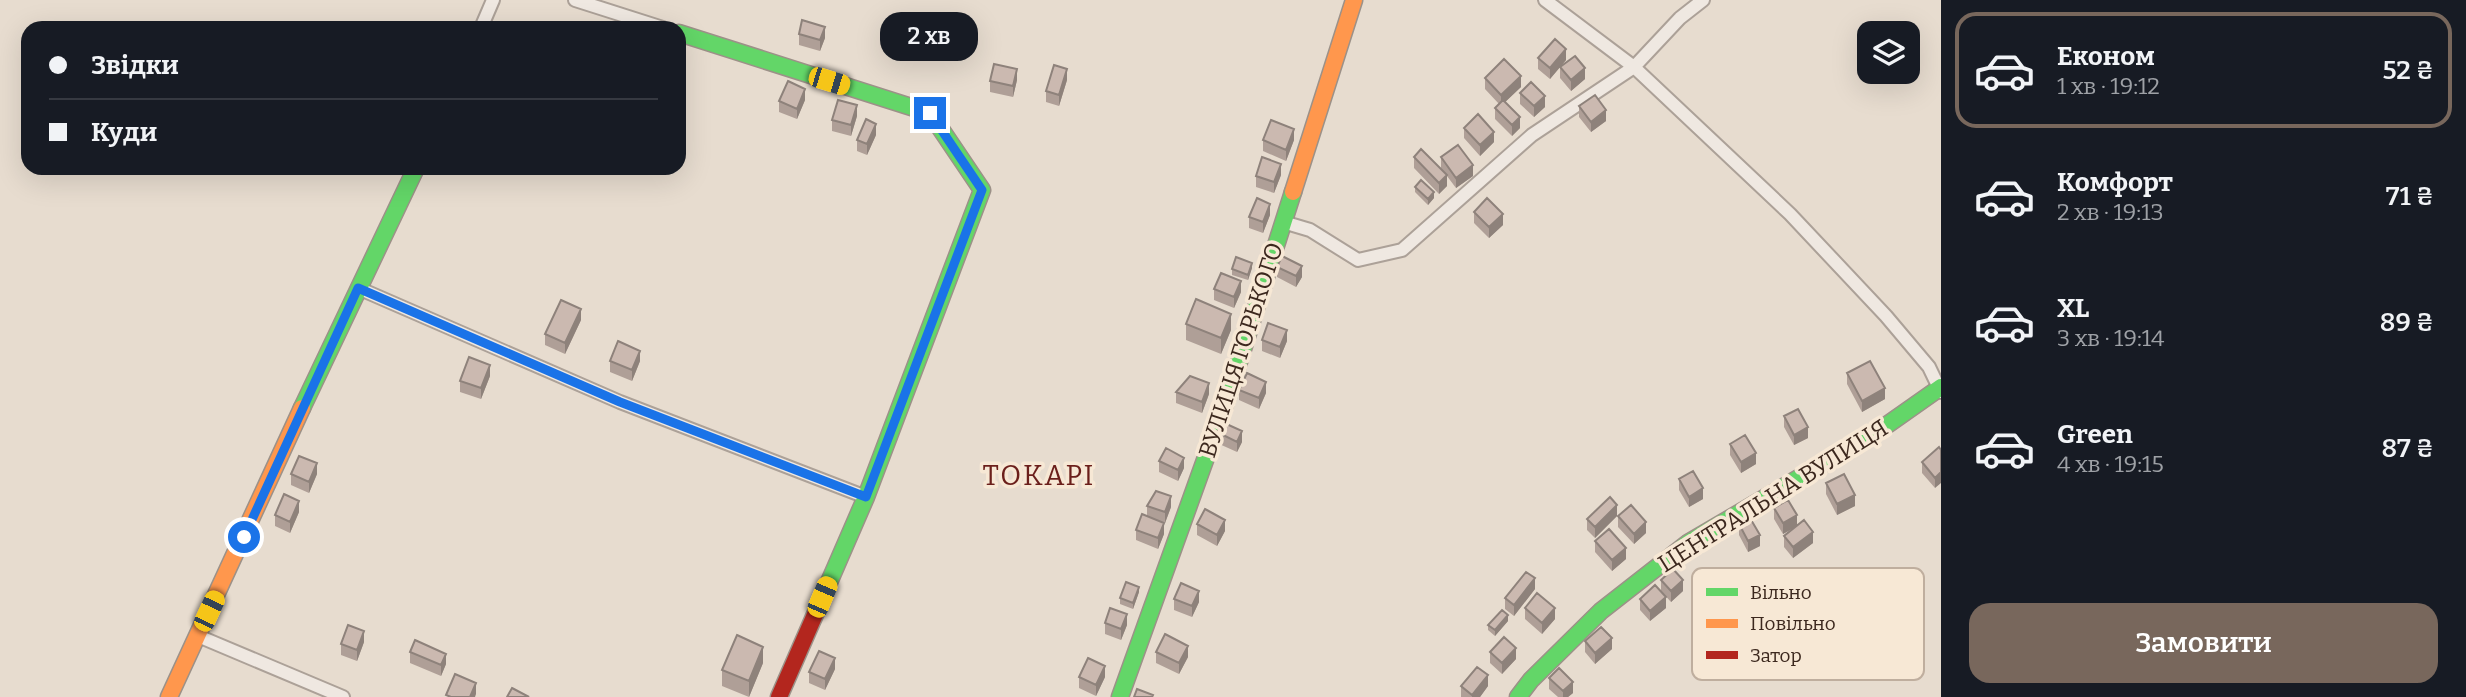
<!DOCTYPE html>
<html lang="uk">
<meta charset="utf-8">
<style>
:root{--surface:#171b24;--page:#20242c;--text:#f1f3f6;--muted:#9ea1a6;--line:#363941;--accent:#78675c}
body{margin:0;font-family:Bitter,serif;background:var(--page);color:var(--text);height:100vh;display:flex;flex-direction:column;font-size:26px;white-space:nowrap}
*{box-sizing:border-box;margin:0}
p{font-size:23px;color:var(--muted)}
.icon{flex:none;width:38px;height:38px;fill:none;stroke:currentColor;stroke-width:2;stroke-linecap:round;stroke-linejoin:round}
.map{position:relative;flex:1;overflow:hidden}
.sheet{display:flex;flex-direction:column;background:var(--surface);width:525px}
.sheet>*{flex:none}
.hud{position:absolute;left:21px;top:21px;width:665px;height:154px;border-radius:21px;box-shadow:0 7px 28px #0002;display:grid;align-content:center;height:154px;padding:0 28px;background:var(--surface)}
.controls{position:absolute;left:1857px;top:21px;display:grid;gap:14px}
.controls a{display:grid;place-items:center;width:63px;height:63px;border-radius:14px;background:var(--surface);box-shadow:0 7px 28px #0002;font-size:35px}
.end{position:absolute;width:32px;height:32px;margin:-16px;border:9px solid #1a73e8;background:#fff;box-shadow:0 0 0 4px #fff}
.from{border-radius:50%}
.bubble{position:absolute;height:49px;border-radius:21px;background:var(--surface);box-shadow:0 7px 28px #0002;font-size:23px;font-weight:600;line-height:49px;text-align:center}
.car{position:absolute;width:21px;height:42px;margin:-21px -10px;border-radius:9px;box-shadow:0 0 5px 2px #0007;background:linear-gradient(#f5c518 24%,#345 0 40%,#f5c518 0 76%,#345 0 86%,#f5c518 0)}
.hud b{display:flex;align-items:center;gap:24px;height:66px;font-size:26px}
.hud b+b{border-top:2px solid var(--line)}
.hud i{width:18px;height:18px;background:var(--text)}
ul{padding:12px 0 0;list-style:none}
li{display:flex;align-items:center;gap:21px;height:116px;margin:0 14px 10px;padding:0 14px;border:4px solid transparent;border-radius:21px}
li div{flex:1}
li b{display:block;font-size:26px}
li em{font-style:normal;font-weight:600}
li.selected{border-color:var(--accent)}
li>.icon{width:63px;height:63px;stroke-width:1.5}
.cta{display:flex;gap:14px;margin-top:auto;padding:14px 28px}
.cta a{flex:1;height:80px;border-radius:21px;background:var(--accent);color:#fff;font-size:28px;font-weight:600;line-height:80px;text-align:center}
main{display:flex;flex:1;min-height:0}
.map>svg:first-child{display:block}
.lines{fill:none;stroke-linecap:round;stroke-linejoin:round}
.street-casing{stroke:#aca198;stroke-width:16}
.fast-casing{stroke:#9c9188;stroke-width:19}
.slow-casing{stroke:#9c9188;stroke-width:19}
.jam-casing{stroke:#9c9188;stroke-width:19}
.street{stroke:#efe8e1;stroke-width:12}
.fast{stroke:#63d668;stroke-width:16}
.slow{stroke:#ff974d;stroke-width:16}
.jam{stroke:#b3261e;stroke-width:16}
.wall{fill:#af9f97}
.shaded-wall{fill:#8e827b}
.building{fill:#cbb9b0;stroke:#8e827b;stroke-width:2}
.route{stroke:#1a73e8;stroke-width:9}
.labels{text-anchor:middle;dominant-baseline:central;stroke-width:7;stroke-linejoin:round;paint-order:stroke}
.street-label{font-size:24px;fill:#3c281e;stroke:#f7e8d5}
.quarter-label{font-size:28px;letter-spacing:2px;fill:#6b1f1b;stroke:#f7e8d5}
.key{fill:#f7e8d5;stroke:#bfae9e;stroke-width:2}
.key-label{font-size:19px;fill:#3c281e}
</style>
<main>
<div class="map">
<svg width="1941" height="697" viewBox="0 0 1941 697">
<rect width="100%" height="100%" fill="#e7dccf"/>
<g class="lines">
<g class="street-casing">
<path id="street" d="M575,0L663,28
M1545,0L1634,67L1790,214L1886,316L1929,367L1941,392
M481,28L493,0
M1283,222L1310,230L1358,260L1402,250L1532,135L1634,67L1680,18L1703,0
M358,288L620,402L866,497
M198,636L343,697"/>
</g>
<g class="fast-casing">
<path id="fast" d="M679,33L930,113L982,190L866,497L817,610
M302,408L416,168
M1120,697L1228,396L1293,192
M1518,697L1531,680L1601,611L1688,543L1877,432L1941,387"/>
</g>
<g class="slow-casing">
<path id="slow" d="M1293,192L1354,0
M169,697L302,408"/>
</g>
<g class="jam-casing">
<path id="jam" d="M779,697L817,610"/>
</g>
<use href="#street" class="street"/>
<use href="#fast" class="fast"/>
<use href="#slow" class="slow"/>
<use href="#jam" class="jam"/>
</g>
<path class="wall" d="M799,34L825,38L820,51L799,45Z
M1538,58L1566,60L1550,79L1538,69Z
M1560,67L1585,79L1571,91L1560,78Z
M1485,78L1521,87L1505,102L1520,128L1512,136L1495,119V108L1499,104L1485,89Z
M1017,80L1013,97L990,92V81Z
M1067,80L1059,106L1046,102V91Z
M1520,93L1545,107L1534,117L1520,104Z
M805,100L797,119L779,112V101Z
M1579,106L1606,121L1591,132L1579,117Z
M857,116L851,136L832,131V120Z
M1464,128L1494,142L1480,156L1464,138Z
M876,135L867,155L857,151V140Z
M1263,140H1294L1286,161L1263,151Z
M1414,157L1445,174L1441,168V157L1473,176L1456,188L1447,176V186L1439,194L1414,168Z
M1281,175L1274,193L1256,187V176Z
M1415,187L1434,198L1428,205L1415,192Z
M1474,212L1503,225L1489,238L1474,223Z
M1270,215L1263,233L1249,228V217Z
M1277,267L1302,277L1296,287L1277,277Z
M1252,268L1248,280L1232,275V269Z
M1214,289L1241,292L1234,308L1214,300Z
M581,320L565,354L545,345V334Z
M1186,324L1231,330L1221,354L1186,340Z
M1262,340L1287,341L1280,358L1262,351Z
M610,361H640L632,381L610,372Z
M1847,373L1885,399L1862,412L1847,384Z
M490,376L481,399L460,392V381Z
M1239,390L1266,393L1259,409L1239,400Z
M1176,392L1209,394L1202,413L1176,403Z
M1784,416L1808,438L1794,445L1784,427Z
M1217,432L1242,442L1237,452L1217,443Z
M1730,444L1756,464L1741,473L1730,455Z
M1939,447L1935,488L1922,473V462Z
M1159,461L1184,468L1178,481L1159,472Z
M291,474H317L309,493L291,485Z
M1679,479L1703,499L1689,507L1679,490Z
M1826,483L1855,506L1837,515L1826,494Z
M1147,506L1171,507L1165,523L1150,518L1164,534L1158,549L1136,540V530L1147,516Z
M1774,508L1797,526L1813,543L1793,558L1784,547V536L1796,527L1783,534L1774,519Z
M299,512L290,533L275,526V515Z
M1617,516L1595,538L1587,530V519Z
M1618,516L1646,533L1634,544L1618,527Z
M1197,524L1225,531L1217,546L1197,535Z
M1739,524L1760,546L1748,552L1739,535Z
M1595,541L1626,559L1612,571L1595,552Z
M1661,580L1683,591L1671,602L1661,591Z
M1535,589L1514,616L1505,609V598Z
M1139,592L1133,609L1120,604V598Z
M1727,597L1714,611L1706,604V598Z
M1174,599L1199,602L1192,617L1174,610Z
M1640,599L1666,608L1650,621L1640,610Z
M1525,608L1555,619L1542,634L1525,619Z
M1508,621L1495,636L1488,630V625Z
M1105,623L1127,625L1121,640L1105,634Z
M1585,641L1612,649L1595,664L1585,652Z
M364,642L357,661L341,655V644Z
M410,652L446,664L441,676L410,663Z
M1156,652L1188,657L1179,674L1156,663Z
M1490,652L1516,659L1502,674L1490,663Z
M763,663L749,697L722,686V670Z
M835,669L825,690L809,683V672Z
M1079,677H1105L1096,696L1079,688Z
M1549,678L1573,693L1568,697H1558L1549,689Z
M1461,686H1488L1480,697H1461Z"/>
<path class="shaded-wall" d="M825,27V38L820,51V40Z
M1566,49V60L1550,79V68Z
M1585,68V79L1571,91V80Z
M1017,69V80L1013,97V86Z
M1067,69V80L1059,106V95Z
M1521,76V87L1501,106V95Z
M805,89V100L797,119V109Z
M1545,96V107L1534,117V106Z
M857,105V116L851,136V125Z
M1606,110V121L1591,132V122Z
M1520,117V128L1512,136V125Z
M876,124V135L867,155V144Z
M1294,129V140L1286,161V150Z
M1494,132V142L1480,156V145Z
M1281,164V175L1274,193V182Z
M1473,165V176L1456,188V178Z
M1447,175V186L1439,194V183Z
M1434,192V198L1428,205V199Z
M1270,204V215L1263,233V222Z
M1503,214V225L1489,238V227Z
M1252,263V268L1248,280V275Z
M1302,266V277L1296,287V276Z
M1241,281V292L1234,308V297Z
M581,309V320L565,354V343Z
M1231,314V330L1221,354V338Z
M1287,330V341L1280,358V347Z
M640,351V361L632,381V370Z
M490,365V376L481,399V388Z
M1266,382V393L1259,409V398Z
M1209,383V394L1202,413V402Z
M1885,388V399L1862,412V401Z
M1808,427V438L1794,445V435Z
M1242,431V442L1237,452V442Z
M1756,453V464L1741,473V462Z
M1184,458V468L1178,481V470Z
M317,463V474L309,493V482Z
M1941,472V483L1935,488V478Z
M1703,488V499L1689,507V497Z
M1855,495V506L1837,515V504Z
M1171,496V507L1165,523V512Z
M299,501V512L290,533V522Z
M1617,505V516L1595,538V527Z
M1797,515V526L1783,534V523Z
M1225,520V531L1217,546V535Z
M1646,522V533L1634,544V534Z
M1164,523V534L1158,549V538Z
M1813,532V543L1793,558V547Z
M1760,535V546L1748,552V541Z
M1626,548V559L1612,571V560Z
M1535,578V589L1514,616V605Z
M1683,580V591L1671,602V591Z
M1139,587V592L1133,609V603Z
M1199,591V602L1192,617V606Z
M1727,591V597L1714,611V605Z
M1666,597V608L1650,621V611Z
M1555,608V619L1542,634V623Z
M1127,614V625L1121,640V629Z
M1508,615V621L1495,636V630Z
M364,631V642L357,661V650Z
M1612,638V649L1595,664V653Z
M1188,646V657L1179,674V663Z
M763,647V663L749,697V681Z
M1516,648V659L1502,674V663Z
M446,654V664L441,676V665Z
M835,658V669L825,690V679Z
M1105,666V677L1096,696V685Z
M1488,675V686L1480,697H1472V695Z
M1573,682V693L1568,697H1563V691Z
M476,683V694L475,697H470Z"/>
<path class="building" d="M802,20L825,27L820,40L799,34Z
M1555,39L1566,49L1550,68L1538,58Z
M1575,56L1585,68L1571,80L1560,67Z
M1504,59L1521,76L1501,95L1485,78Z
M994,64L1017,69L1013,86L990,81Z
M1054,65L1067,69L1059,95L1046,91Z
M788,81L805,89L797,109L779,101Z
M1531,82L1545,96L1534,106L1520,93Z
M1595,95L1606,110L1591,122L1579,106Z
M838,100L857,105L851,125L832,120Z
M1503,100L1520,117L1512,125L1495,108Z
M1478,114L1494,132L1480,145L1464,128Z
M866,119L876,124L867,144L857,140Z
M1271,120L1294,129L1286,150L1263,140Z
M1458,145L1473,165L1456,178L1441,157Z
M1421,149L1447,175L1439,183L1414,157Z
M1262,157L1281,164L1274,182L1256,176Z
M1421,180L1434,192L1428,199L1415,187Z
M1257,198L1270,204L1263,222L1249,217Z
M1487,198L1503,214L1489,227L1474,212Z
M1282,256L1302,266L1296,276L1277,267Z
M1236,257L1252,263L1248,275L1232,269Z
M1221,273L1241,281L1234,297L1214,289Z
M1196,299L1231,314L1221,338L1186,324Z
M561,300L581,309L565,343L545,334Z
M1268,323L1287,330L1280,347L1262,340Z
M618,341L640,351L632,370L610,361Z
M469,357L490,365L481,388L460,381Z
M1870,361L1885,388L1862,401L1847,373Z
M1247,373L1266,382L1259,398L1239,390Z
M1190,376L1209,383L1202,402L1176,392Z
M1798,409L1808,427L1794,435L1784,416Z
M1222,422L1242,431L1237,442L1217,432Z
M1745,435L1756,453L1741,462L1730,444Z
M1939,447L1941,450V472L1935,478L1922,462Z
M1166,448L1184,458L1178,470L1159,461Z
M299,456L317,463L309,482L291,474Z
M1693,471L1703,488L1689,497L1679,479Z
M1844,474L1855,495L1837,504L1826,483Z
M1156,491L1171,496L1165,512L1147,506Z
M284,494L299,501L290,522L275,515Z
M1610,497L1617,505L1595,527L1587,519Z
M1788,500L1797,515L1783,523L1774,508Z
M1631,505L1646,522L1634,534L1618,516Z
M1205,509L1225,520L1217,535L1197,524Z
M1142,514L1164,523L1158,538L1136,530Z
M1750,518L1760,535L1748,541L1739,524Z
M1804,520L1813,532L1793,547L1784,536Z
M1609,529L1626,548L1612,560L1595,541Z
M1673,569L1683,580L1671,591L1661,580Z
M1526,572L1535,578L1514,605L1505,598Z
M1126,582L1139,587L1133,603L1120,598Z
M1181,583L1199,591L1192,606L1174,599Z
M1655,585L1666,597L1650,611L1640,599Z
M1537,593L1555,608L1542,623L1525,608Z
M1110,608L1127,614L1121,629L1105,623Z
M1502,610L1508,615L1495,630L1488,625Z
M348,625L364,631L357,650L341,644Z
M1601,627L1612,638L1595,653L1585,641Z
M1165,634L1188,646L1179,663L1156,652Z
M737,635L763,647L749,681L722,670Z
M1504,637L1516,648L1502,663L1490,652Z
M415,640L446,654L441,665L410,652Z
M819,651L835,658L825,679L809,672Z
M1088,658L1105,666L1096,685L1079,677Z
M1477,667L1488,675L1472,695L1461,686Z
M1559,668L1573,682L1563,691L1549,678Z
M455,674L476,683L470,697H451L446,695Z
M512,688L529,697H507Z
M1137,689L1153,695L1152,697H1134Z"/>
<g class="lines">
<path class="route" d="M244,537L358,288L620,402L866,497L982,190L930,113"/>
</g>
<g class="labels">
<g class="street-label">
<text transform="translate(1241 350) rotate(-72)">ВУЛИЦЯ ГОРЬКОГО</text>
<text transform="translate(1773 496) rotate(-32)">ЦЕНТРАЛЬНА ВУЛИЦЯ</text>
</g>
<g class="quarter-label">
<text x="1039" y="475">ТОКАРІ</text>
</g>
</g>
<rect x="1692" y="568" width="232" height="112" rx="10" class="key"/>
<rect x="1706" y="588" width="32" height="8" fill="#63d668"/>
<rect x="1706" y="619" width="32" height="9" fill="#ff974d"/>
<rect x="1706" y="651" width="32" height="8" fill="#b3261e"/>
<g class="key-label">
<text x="1750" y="599">Вільно</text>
<text x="1750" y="630">Повільно</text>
<text x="1750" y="662">Затор</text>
</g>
</svg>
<div class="controls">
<a><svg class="icon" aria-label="layers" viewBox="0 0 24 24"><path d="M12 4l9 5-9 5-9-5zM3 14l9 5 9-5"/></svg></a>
</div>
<i class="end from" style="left:244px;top:537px"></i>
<i class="end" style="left:930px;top:113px"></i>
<div class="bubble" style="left:880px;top:12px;width:98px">2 хв</div>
<i class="car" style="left:829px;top:81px;rotate:107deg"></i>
<i class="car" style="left:822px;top:597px;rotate:23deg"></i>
<i class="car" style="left:209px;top:611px;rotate:25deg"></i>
<div class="hud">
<b><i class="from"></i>Звідки</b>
<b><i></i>Куди</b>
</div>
</div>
<section class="sheet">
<ul>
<li class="selected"><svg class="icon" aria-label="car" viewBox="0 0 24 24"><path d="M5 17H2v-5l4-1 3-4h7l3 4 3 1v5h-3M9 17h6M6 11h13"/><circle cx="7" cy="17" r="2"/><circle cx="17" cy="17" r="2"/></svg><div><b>Економ</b><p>1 хв · 19:12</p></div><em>52 ₴</em></li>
<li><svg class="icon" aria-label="car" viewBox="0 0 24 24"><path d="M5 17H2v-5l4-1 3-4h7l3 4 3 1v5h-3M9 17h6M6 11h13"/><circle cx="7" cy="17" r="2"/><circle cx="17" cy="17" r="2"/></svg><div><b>Комфорт</b><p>2 хв · 19:13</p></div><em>71 ₴</em></li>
<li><svg class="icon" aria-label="car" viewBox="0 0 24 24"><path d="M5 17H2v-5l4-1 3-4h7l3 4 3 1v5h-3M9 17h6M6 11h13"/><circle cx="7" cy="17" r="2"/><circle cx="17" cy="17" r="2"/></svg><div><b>XL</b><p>3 хв · 19:14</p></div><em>89 ₴</em></li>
<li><svg class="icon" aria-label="car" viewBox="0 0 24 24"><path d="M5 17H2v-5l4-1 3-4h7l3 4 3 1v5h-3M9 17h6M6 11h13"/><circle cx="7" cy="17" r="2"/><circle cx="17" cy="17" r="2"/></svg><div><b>Green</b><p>4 хв · 19:15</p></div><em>87 ₴</em></li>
</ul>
<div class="cta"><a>Замовити</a></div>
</section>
</main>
